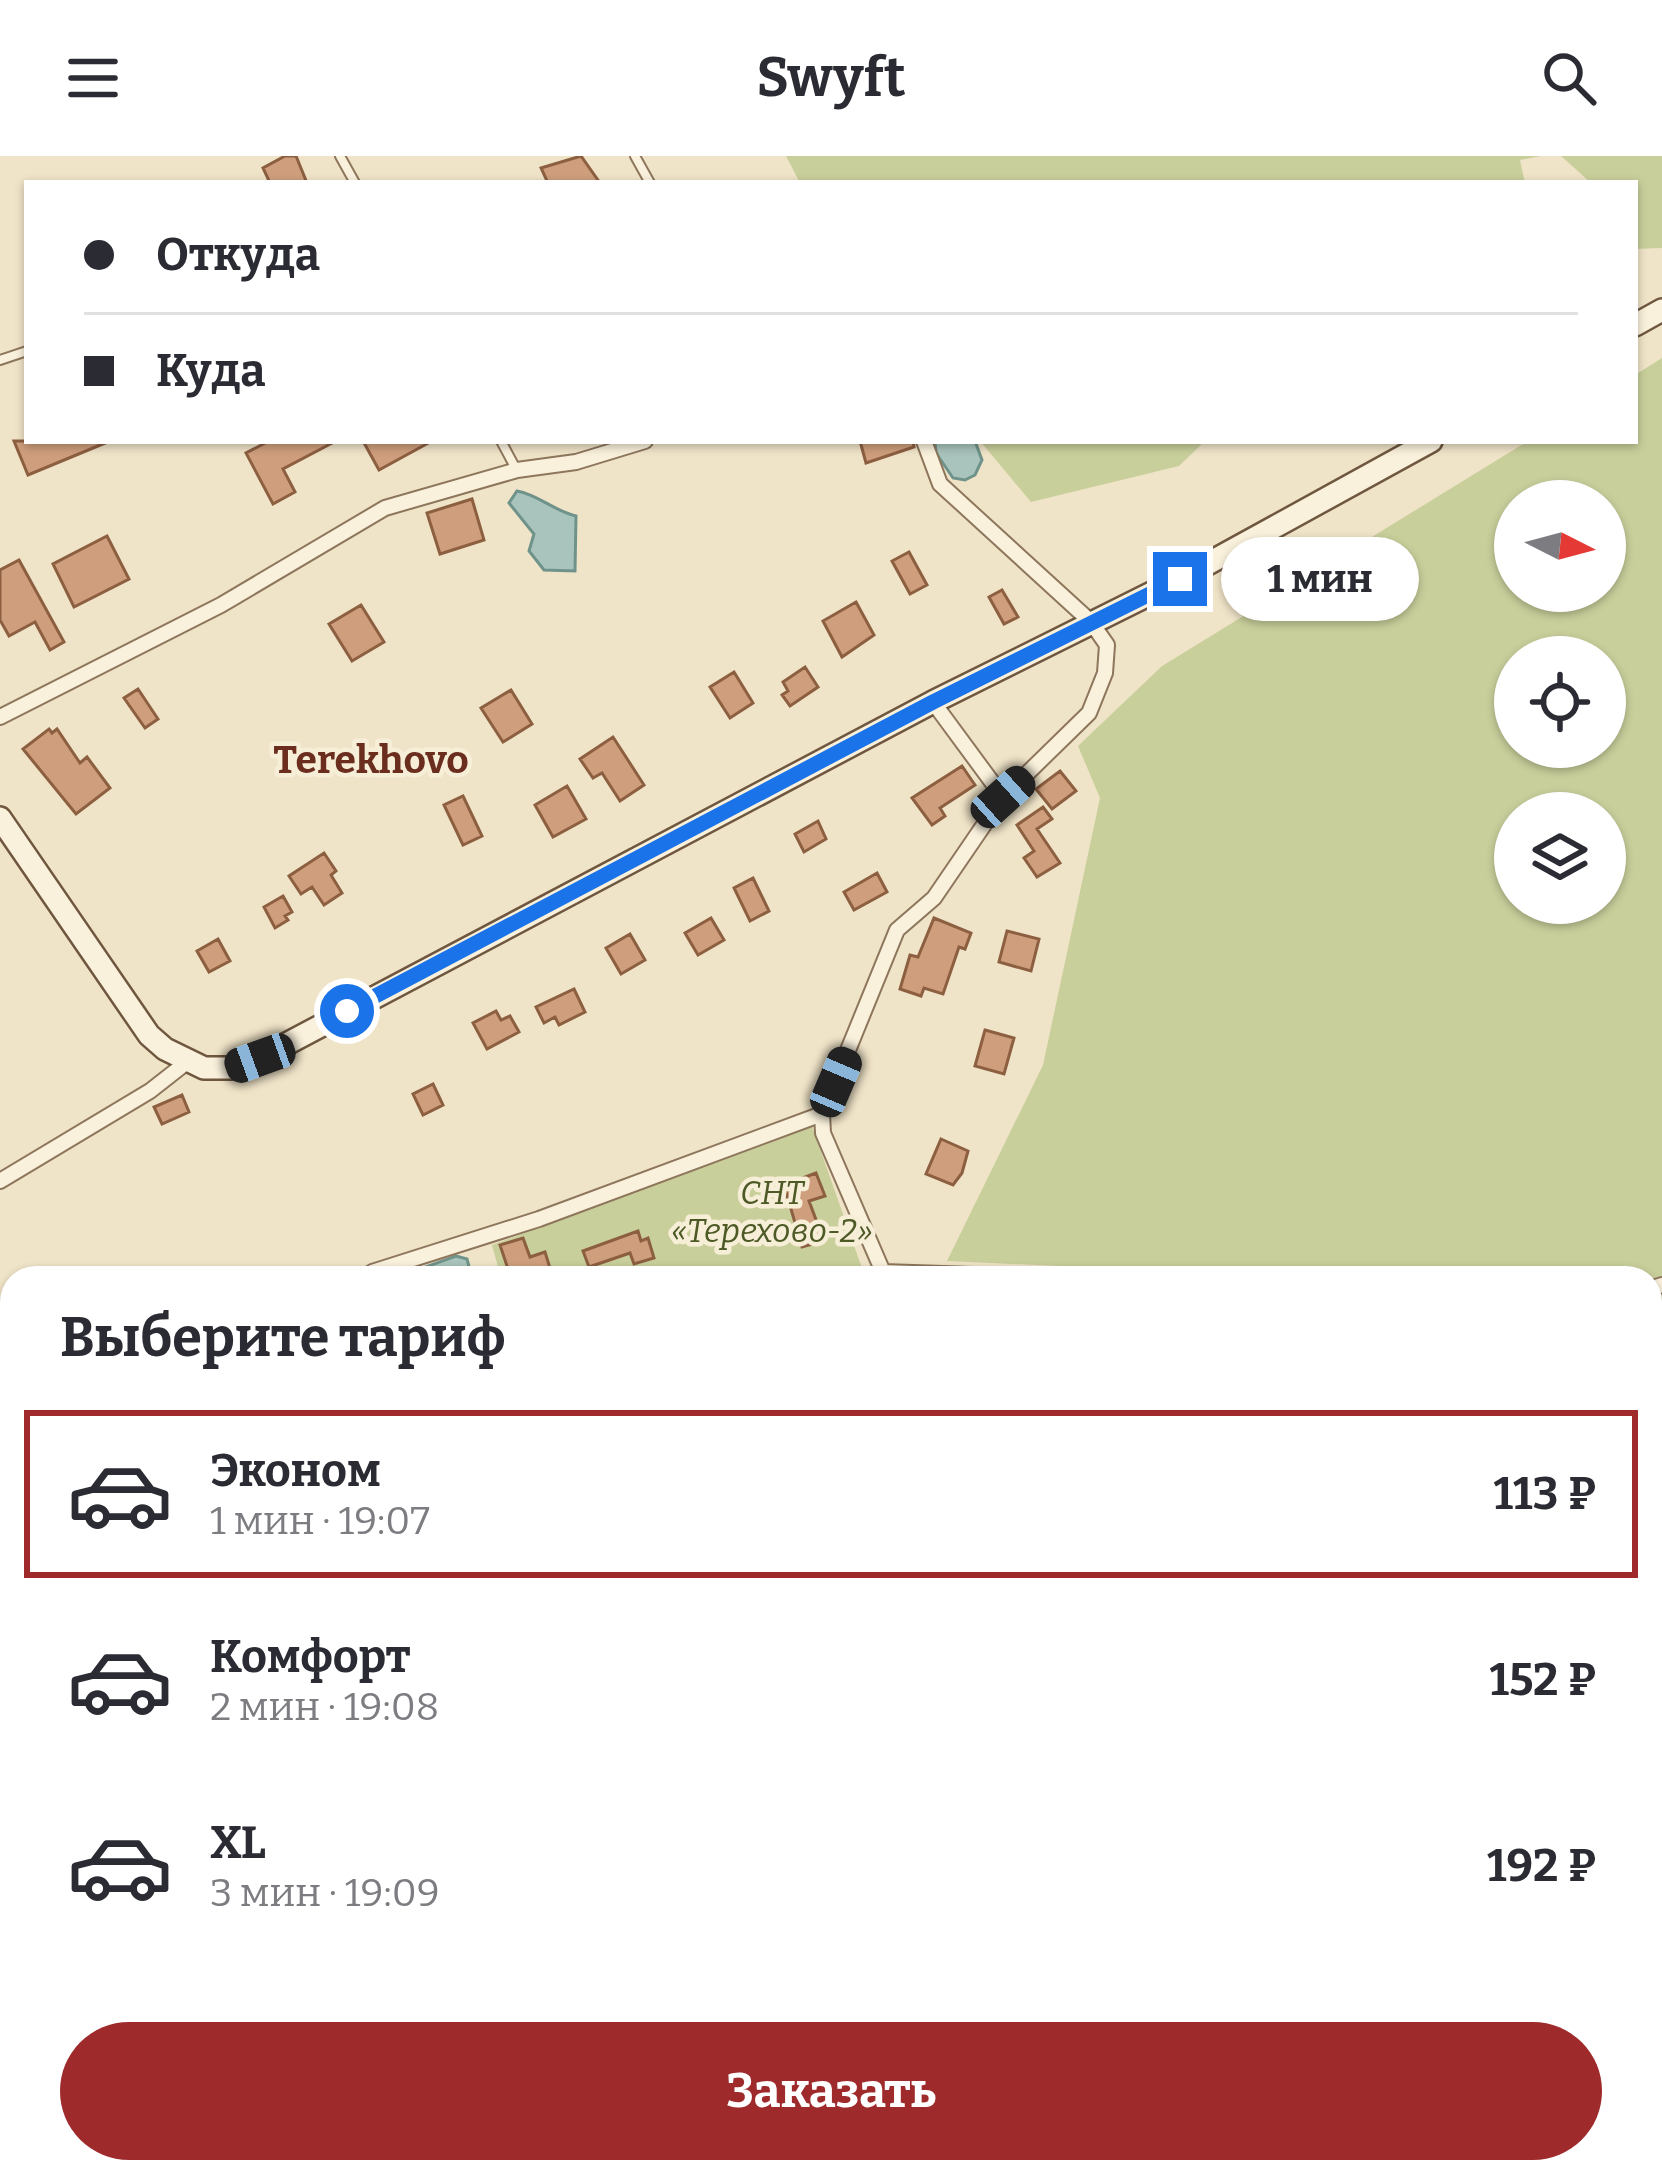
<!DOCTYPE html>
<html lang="ru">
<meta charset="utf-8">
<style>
:root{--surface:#fff;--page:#f2f2f3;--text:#2b2b33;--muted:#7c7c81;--line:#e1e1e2;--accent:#9e2a2b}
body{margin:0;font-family:Bitter,serif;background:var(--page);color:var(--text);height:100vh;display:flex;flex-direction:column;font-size:45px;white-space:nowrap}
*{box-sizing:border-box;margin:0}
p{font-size:39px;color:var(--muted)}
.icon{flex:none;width:66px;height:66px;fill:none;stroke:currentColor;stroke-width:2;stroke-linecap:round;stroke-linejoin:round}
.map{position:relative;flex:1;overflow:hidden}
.details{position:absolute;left:0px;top:1110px;width:1662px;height:918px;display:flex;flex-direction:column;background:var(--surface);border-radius:36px 36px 0 0;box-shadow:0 3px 9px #0004}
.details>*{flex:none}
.guide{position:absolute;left:24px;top:24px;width:1614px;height:264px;border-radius:0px;box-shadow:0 3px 9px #0004;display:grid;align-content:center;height:264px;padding:0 60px;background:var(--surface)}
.needle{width:78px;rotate:96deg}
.controls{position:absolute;left:1494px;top:324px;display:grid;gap:24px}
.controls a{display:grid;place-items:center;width:132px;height:132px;border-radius:50%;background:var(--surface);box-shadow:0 3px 9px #0004;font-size:60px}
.end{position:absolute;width:54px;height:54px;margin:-27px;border:15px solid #1a73e8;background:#fff;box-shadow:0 0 0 6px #fff}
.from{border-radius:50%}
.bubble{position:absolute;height:84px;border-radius:42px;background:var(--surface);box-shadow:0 3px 9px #0004;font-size:39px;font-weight:700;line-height:84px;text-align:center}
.car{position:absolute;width:36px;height:72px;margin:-36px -18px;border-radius:15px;box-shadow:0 0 9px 3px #0007;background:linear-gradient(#222 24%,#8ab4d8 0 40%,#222 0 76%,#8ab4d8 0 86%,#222 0)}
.guide b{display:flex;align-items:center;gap:42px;height:114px;font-size:45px}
.guide b+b{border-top:3px solid var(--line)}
.guide i{width:30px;height:30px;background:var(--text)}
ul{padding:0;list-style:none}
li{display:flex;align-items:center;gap:36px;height:168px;margin:0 24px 18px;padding:0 36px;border:6px solid transparent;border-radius:0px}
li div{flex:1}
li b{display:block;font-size:45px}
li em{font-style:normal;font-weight:700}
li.current{border-color:var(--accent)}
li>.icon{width:108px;height:108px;stroke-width:1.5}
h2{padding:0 60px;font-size:54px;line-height:144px}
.button{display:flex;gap:24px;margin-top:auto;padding:24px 60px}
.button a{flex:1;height:138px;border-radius:72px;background:var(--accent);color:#fff;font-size:48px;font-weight:700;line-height:138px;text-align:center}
header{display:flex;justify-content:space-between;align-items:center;height:156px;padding:0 60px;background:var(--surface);font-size:54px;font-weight:700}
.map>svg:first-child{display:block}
.green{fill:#c9cf9b;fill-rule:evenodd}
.water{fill:#a9c4bc;stroke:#6f938a;stroke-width:3}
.building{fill:#cf9f7d;stroke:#8d5f41;stroke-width:3}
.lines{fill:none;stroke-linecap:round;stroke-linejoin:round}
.service-casing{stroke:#8d765c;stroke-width:12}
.minor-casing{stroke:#8d765c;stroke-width:18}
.secondary-casing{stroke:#6f573f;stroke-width:26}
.path{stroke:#8d765c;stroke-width:3;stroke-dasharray:9 6;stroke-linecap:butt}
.service{stroke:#faf1dc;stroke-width:8}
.minor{stroke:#faf1dc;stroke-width:14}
.secondary{stroke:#faf1dc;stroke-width:21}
.route{stroke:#1a73e8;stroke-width:15}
.labels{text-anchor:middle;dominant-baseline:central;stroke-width:9;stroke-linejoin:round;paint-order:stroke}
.park-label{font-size:33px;font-style:italic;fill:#4d5a26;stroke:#f7eed8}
.quarter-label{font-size:39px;font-weight:bold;fill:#6b2e1e;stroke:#f7eed8}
</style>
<header><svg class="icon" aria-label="menu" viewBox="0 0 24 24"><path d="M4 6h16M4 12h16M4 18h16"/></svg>Swyft<svg class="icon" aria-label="search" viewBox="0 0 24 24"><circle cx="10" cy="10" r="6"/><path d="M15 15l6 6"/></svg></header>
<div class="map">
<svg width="1662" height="2028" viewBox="0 0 1662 2028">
<rect width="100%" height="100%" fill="#f0e4c8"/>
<path class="green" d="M786,0H1541L1520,4L1525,27H800Z
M1561,0H1662V92L1635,93V27H1591Z
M1662,202V1286L1650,1290V1122H1159L1128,1113L947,1105L1043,909L1100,642L1078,590L1162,510L1528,285H1635V219ZM1515,345H1605V435H1515ZM1515,501H1605V591H1515ZM1515,657H1605V747H1515Z
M980,285H1205L1179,310L1031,346Z
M812,970L863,1115L843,1122H501L492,1089Z
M1662,1316V1401L1650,1406V1320Z
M12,1322V1526L0,1527V1323Z
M12,1540V1718H0V1541Z
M1662,1732V2024L1652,2028H188L346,2016H1650V1737Z"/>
<path class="water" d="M935,285H975L982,304L975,319L965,324L953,322L936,297Z
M517,335C539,339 554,355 576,360L575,415L544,414L529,395L534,378L509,347Z
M456,1100L467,1103L472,1122H395Z
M1662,1416V1693L1650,1698V1420Z
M0,1746H12V2000L0,2001Z"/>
<path class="building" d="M285,0H296L307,27H270L263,12Z
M581,0L600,27H548L541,12Z
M14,285H110L28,319Z
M269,285H336L283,313L295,336L273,348L246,297Z
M363,285H432L379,314Z
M860,285H913L914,291L866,307Z
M472,343L484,384L440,398L427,357Z
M107,380L129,423L74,451L53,408Z
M909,396L927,429L910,438L892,405Z
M19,404L64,486L50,494L35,466L9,480L0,464V414Z
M1002,434L1018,461L1004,468L989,441Z
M856,446L874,479L842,501L823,465Z
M361,449L384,486L352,505L329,468Z
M805,511L818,531L790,550L782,539L788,535L783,526Z
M734,516L753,547L730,562L710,531Z
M138,533L158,563L145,572L124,542Z
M511,534L532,568L503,586L481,552Z
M49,573L52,577L57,573L80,607L87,601L110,632L76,658L23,593Z
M613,581L644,629L620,645L602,617L593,622L580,603Z
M962,610L975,629L940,652L945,660L932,669L912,642Z
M1060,615L1076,635L1052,653L1036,633Z
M567,630L586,663L553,681L535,649Z
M463,640L482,680L463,689L444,649Z
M1043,651L1052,663L1037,673L1060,707L1037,721L1024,702L1034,695L1017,669Z
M818,665L826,683L804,696L795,678Z
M324,697L336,715L331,719L342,737L324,749L312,731L301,738L289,720Z
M877,717L887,736L854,754L844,736Z
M753,722L769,755L750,765L734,732Z
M283,740L292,756L285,760L288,764L275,772L264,751Z
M711,762L724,784L698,799L685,777Z
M934,762L971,777L965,793L959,791L943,838L924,832L921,840L900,833L910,799L918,801Z
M1007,775L1039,783L1031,815L999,806Z
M630,778L645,804L621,818L606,792Z
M218,783L230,805L209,816L197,795Z
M574,833L585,856L559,869L555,861L544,867L536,851Z
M496,855L501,864L510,860L519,876L487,893L473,867Z
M985,874L1014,882L1004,918L975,910Z
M433,928L443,949L423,959L413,938Z
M182,939L189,956L162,968L154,951Z
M941,983L968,995L962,1017L953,1029L926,1018Z
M816,1017L825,1040L809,1045L824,1085L802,1091L784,1029Z
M638,1075L641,1085L648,1082L654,1102L634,1108L630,1097L589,1111L583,1095Z
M523,1082L530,1101L545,1096L553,1122H511L500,1089Z"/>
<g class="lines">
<g class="service-casing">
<path id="service" d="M340,0L355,27
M635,0L650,27
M0,204L27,195
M501,285L516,313
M0,1300L12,1298"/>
</g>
<g class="minor-casing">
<path id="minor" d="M933,546L1003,641
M0,561L221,449L385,352L517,314L576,306L645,285
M822,958L823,977L883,1116L865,1122
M0,1025L150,935L187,906
M372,1116L539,1063L822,958L897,774L934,742L1003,641L1089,557L1105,517L1107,489L1091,466L940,328L924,285
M883,1116L1064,1122
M1650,1133L1662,1129"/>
</g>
<g class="secondary-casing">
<path id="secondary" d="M1635,169L1662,154
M0,662L149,879L165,893L204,912H232L260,902L933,546L1180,423L1431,285"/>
</g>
<path class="path" d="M1650,1413L1662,1409
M1650,1706L1662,1701
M0,1729H12
M1650,1767L1662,1762
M1650,1863L1662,1860
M982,2016L995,2028
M0,2020L75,2016
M855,2028L901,2016
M1087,2028L1117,2016"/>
<use href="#service" class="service"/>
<use href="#minor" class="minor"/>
<use href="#secondary" class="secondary"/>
</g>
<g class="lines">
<path class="route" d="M347,855L933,546L1180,423"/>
</g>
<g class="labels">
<g class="park-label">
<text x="772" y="1037">СНТ<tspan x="772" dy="38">«Терехово-2»</tspan></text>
</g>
<g class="quarter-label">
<text x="371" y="604">Terekhovo</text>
</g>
</g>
</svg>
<div class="controls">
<a><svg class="needle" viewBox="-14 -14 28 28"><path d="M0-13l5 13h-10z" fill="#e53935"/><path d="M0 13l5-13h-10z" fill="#7c7c81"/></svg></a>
<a><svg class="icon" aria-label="locate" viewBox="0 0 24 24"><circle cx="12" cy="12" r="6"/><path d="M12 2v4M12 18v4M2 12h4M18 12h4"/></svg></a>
<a><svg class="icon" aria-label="layers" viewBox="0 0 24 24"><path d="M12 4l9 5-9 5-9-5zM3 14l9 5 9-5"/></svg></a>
</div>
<i class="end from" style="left:347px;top:855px"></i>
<i class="end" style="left:1180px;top:423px"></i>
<div class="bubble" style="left:1221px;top:381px;width:198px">1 мин</div>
<i class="car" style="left:1003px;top:641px;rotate:48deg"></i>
<i class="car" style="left:260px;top:902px;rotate:250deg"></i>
<i class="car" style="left:836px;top:926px;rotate:23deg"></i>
<div class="guide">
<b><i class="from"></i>Откуда</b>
<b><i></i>Куда</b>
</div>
<section class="details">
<h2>Выберите тариф</h2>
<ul>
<li class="current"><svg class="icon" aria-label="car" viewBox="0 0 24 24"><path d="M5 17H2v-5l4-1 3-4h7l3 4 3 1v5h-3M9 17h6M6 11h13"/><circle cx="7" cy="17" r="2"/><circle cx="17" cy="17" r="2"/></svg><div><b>Эконом</b><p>1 мин · 19:07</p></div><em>113 ₽</em></li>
<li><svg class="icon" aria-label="car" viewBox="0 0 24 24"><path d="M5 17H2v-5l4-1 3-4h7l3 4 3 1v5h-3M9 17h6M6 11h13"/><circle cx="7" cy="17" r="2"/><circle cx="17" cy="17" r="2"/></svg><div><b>Комфорт</b><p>2 мин · 19:08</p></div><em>152 ₽</em></li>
<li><svg class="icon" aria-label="car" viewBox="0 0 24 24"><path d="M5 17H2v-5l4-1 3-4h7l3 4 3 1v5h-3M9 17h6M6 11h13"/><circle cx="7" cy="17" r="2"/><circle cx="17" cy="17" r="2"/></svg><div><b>XL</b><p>3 мин · 19:09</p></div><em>192 ₽</em></li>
</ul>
<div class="button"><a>Заказать</a></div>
</section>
</div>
